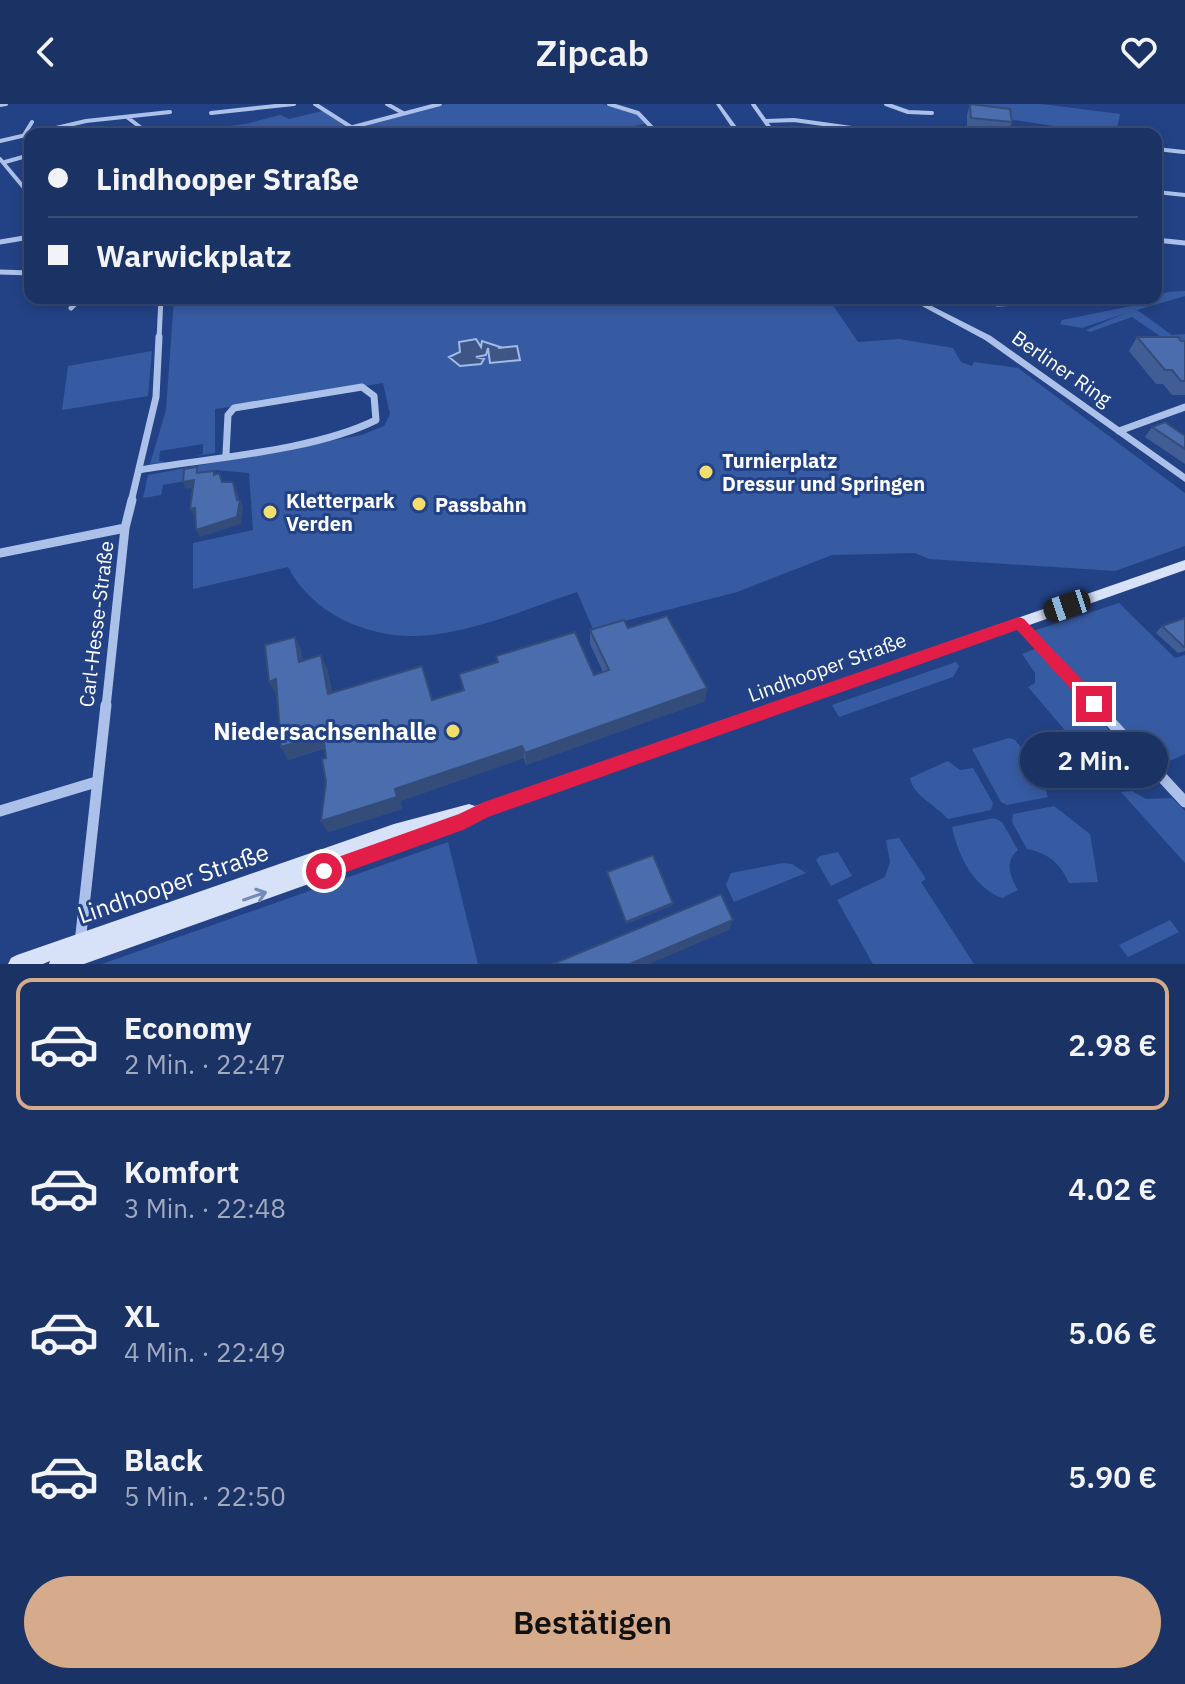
<!DOCTYPE html>
<html lang="de">
<meta charset="utf-8">
<style>
:root{--surface:#1a3264;--page:#233a6a;--text:#f1f3f6;--muted:#9faabf;--line:#384d78;--accent:#d6ab8b}
body{margin:0;font-family:"IBM Plex Sans",sans-serif;background:var(--page);color:var(--text);height:100vh;display:flex;flex-direction:column;font-size:30px;white-space:nowrap}
*{box-sizing:border-box;margin:0}
p{font-size:26px;color:var(--muted)}
.icon{flex:none;width:44px;height:44px;fill:none;stroke:currentColor;stroke-width:2;stroke-linecap:round;stroke-linejoin:round}
.map{position:relative;height:860px;overflow:hidden}
.panel{display:flex;flex-direction:column;background:var(--surface);flex:1}
.panel>*{flex:none}
.hud{position:absolute;left:24px;top:24px;width:1138px;height:176px;border-radius:16px;box-shadow:0 4px 12px #0003,0 0 0 2px var(--line);display:grid;align-content:center;height:176px;padding:0 24px;background:var(--surface)}
.end{position:absolute;width:36px;height:36px;margin:-18px;border:10px solid #e11d48;background:#fff;box-shadow:0 0 0 4px #fff}
.from{border-radius:50%}
.bubble{position:absolute;height:56px;border-radius:28px;background:var(--surface);box-shadow:0 4px 12px #0003,0 0 0 2px var(--line);font-size:26px;font-weight:600;line-height:56px;text-align:center}
.car{position:absolute;width:24px;height:48px;margin:-24px -12px;border-radius:10px;box-shadow:0 0 6px 2px #0007;background:linear-gradient(#222 24%,#8ab4d8 0 40%,#222 0 76%,#8ab4d8 0 86%,#222 0)}
.hud b{display:flex;align-items:center;gap:28px;height:76px;font-size:30px}
.hud b+b{border-top:2px solid var(--line)}
.hud i{width:20px;height:20px;background:var(--text)}
ul{padding:14px 0 0;list-style:none}
li{display:flex;align-items:center;gap:24px;height:132px;margin:0 16px 12px;padding:0 8px;border:4px solid transparent;border-radius:16px}
li div{flex:1}
li b{display:block;font-size:30px}
li em{font-style:normal;font-weight:600}
li.active{border-color:var(--accent)}
li>.icon{width:72px;height:72px;stroke-width:1.5}
.primary-button{display:flex;gap:16px;margin-top:auto;padding:16px 24px}
.primary-button a{flex:1;height:92px;border-radius:48px;background:var(--accent);color:#111;font-size:32px;font-weight:600;line-height:92px;text-align:center}
header{display:flex;justify-content:space-between;align-items:center;height:104px;padding:0 24px;background:var(--surface);font-size:36px;font-weight:600}
.map>svg:first-child{display:block}
.green{fill:#375ba2}
.water{fill:#3e5586;stroke:#a0baea;stroke-width:2}
.lines{fill:none;stroke-linecap:round;stroke-linejoin:round}
.minor-far4{stroke:#acc1e9;stroke-width:4}
.minor-far3{stroke:#acc1e9;stroke-width:5}
.minor-far2{stroke:#acc1e9;stroke-width:7}
.minor-far1{stroke:#acc1e9;stroke-width:9}
.minor{stroke:#acc1e9;stroke-width:11}
.tertiary{fill:#acc1e9;fill-rule:evenodd}
.secondary{fill:#d7e1f7;fill-rule:evenodd}
.wall{fill:#405d95}
.shaded-wall{fill:#344c79}
.building{fill:#4b6cad;stroke:#344c79;stroke-width:2}
.oneway{stroke:#748ab8}
.route{fill:#e11d48}
.poi-dot{fill:#f4dd6f;stroke:#234285;stroke-width:3}
.labels{text-anchor:middle;dominant-baseline:central;stroke-width:6;stroke-linejoin:round;paint-order:stroke}
.street-label{font-size:20px;fill:#fff;stroke:#234285}
.poi-label{font-size:20px;font-weight:bold;fill:#fff;stroke:#234285;text-anchor:start}
.near-poi-label{font-size:24px;font-weight:bold;fill:#fff;stroke:#234285;text-anchor:end}
.near-street-label{font-size:24px;fill:#fff;stroke:#234285}
</style>
<header><svg class="icon" aria-label="back" viewBox="0 0 24 24"><path d="M15 5l-7 7 7 7"/></svg>Zipcab<svg class="icon" aria-label="heart" viewBox="0 0 24 24"><path d="M12 20l-8-8c-3-5 5-10 8-4 3-6 11-1 8 4z"/></svg></header>
<div class="map">
<svg width="1185" height="860" viewBox="0 0 1185 860">
<rect width="100%" height="100%" fill="#234285"/>
<path class="green" d="M446,0H603L638,10L646,20L584,30H364L358,24Z
M971,0H1041L1120,10L1116,30H1106L975,10Z
M323,7L359,30H167L245,20L280,11L289,15Z
M1185,187V192L1137,206L1172,231L1185,230V239L1160,232L1132,213L1090,228L1086,226L1126,209L1082,224L1060,220L1062,216L1131,202L1167,188Z
M174,194H828L858,238L899,235L953,244L961,258L972,262L974,258L1018,264L1185,389V442L1115,467L929,455L915,449L832,451L737,488L593,525L577,488C529,504 467,531 416,532C365,533 312,509 288,463L193,485V439L253,426L249,369L216,366L186,371L185,377L163,381L161,391L143,394L148,371L362,331L384,322L390,310L383,279L215,305V349L196,352L203,350V340L160,347L159,357L166,358L150,360L166,306Z
M152,247L148,292L62,306L68,262Z
M1119,499L1175,554L1185,551V650L1159,662L1033,527Z
M1035,545L1137,657L1122,666L1121,673L1111,678L1103,677L1089,661L1092,658L1028,583L1035,579V569L1022,550Z
M956,558L959,562L953,573L839,613L832,601Z
M1009,634L1015,636L1039,666L1048,693L1007,701L1001,698L972,645Z
M948,657L960,666L973,664L993,699L991,706L948,715C936,701 913,692 910,674Z
M1132,687L1146,695L1172,694L1185,707V759L1121,688Z
M1054,702L1090,730L1098,778L1069,779C1060,759 1048,749 1027,745L1012,718L1013,710Z
M994,714L1002,718L1018,746C1004,758 1010,772 1018,786L1002,794C973,783 958,751 952,723Z
M899,734L926,775L921,778L974,860H873L837,796L885,773L890,758L886,736Z
M448,738L478,860H102Z
M838,748L852,772L831,782L816,756L820,752Z
M783,759L792,760L806,769L734,798L726,781L731,769Z
M1170,816L1179,828L1128,853L1119,841Z"/>
<path class="water" d="M476,235L481,243L482,237L500,243L498,244L517,242L520,256L490,259L488,244L486,251L476,253L484,255L481,260L460,262L449,253L460,248L459,238Z"/>
<g class="lines">
<path class="minor-far4" d="M315,0L362,30
M387,0L403,9
M609,0L638,9L658,30
M753,0L774,30
M886,0L908,8L932,9
M0,1L6,0
M211,9L294,0
M127,13L149,30
M766,17L794,16L895,30
M353,23L440,0
M119,30L142,24
M24,31L32,18
M0,37L86,17L170,8
M1156,45L1184,48
M0,55L30,91
M5,58L30,51
M1156,88L1185,91"/>
<path class="minor-far3" d="M1156,136L1185,139
M0,138L30,133
M0,168L30,169
M997,200L1037,198L1046,194
M71,204L81,194
M159,235L161,194"/>
<path class="minor-far2" d="M1119,327L1185,303
M139,366C209,354 314,347 376,316L374,292L362,283L234,304L228,311L226,350
M131,398L156,293L159,233"/>
<path class="minor-far1" d="M0,449L125,424
M1019,519L1097,603
M106,603L125,424L132,396"/>
<path class="minor" d="M1095,601L1185,698
M0,707L96,678
M80,839L106,601"/>
<path class="tertiary" d="M716,0H720L742,30H736Z
M907,194H916L991,232L1185,370V378L985,236Z"/>
<path class="secondary" d="M1185,456V466L488,712L463,725L84,860H49L50,857L43,860H8L11,854L17,851L394,720L469,700L475,702Z"/>
</g>
<path class="wall" d="M970,0L1012,18L1008,29L967,25V11Z
M1137,233L1185,237V291H1172L1163,280H1156L1129,247Z
M1152,323L1185,332V360L1145,333Z
M1185,514V547L1178,549L1156,529L1162,522Z
M628,524L705,597L526,661L524,654L400,697L402,705L328,728L326,678V654L325,644L288,656L276,591L295,533L301,546L303,557L327,564L332,589L432,596L463,586L459,570L497,558L496,552L594,571L603,568L590,540V526Z
M607,768L673,801L626,820Z"/>
<path class="shaded-wall" d="M194,376L198,383L186,385L183,378Z
M233,378L237,386L240,398V396L243,403L241,420L200,433L196,426Z
M195,404L199,411L194,412L190,405Z
M295,533L301,546L305,571L299,558Z
M321,551L327,564L334,603L328,590Z
M276,575L283,589L276,591L269,578Z
M707,584L705,597L526,661L525,649Z
M323,630L329,642L288,656L281,643Z
M522,642L524,654L400,697L402,705L328,728L321,717L395,685Z
M673,799V801L626,820V818Z
M733,816L729,826L649,860H630Z"/>
<path class="building" d="M970,0L1010,5L1012,18L971,14Z
M1137,233H1178L1181,237H1185V277H1181L1172,266H1165Z
M1165,318L1185,332V345L1152,323Z
M197,363V369L214,367V371L219,369L222,378H233L237,396H240L237,413L196,426L195,404L190,405L194,376L183,378L184,365Z
M667,512L707,584L525,649L522,642L395,685L397,693L321,717L326,678L322,655L326,654L323,630L281,643L276,575L269,578L265,541L295,533L299,558L321,551L328,590L422,562L432,596L464,586L459,570L498,558L496,552L575,528L594,571L609,566L590,526L624,516L628,524Z
M1185,514V542L1184,543L1162,522Z
M653,751L673,799L626,818L607,768Z
M721,790L733,816L630,860H553Z"/>
<defs><path id="oneway-shaft" d="M-6 0H5M1.5-3L5.5 0L1.5 3" fill="none" stroke-width="1.6" stroke-linecap="round" stroke-linejoin="round" transform="scale(2)"/></defs>
<use class="oneway" href="#oneway-shaft" transform="translate(255 792) rotate(-19)"/>
<path class="route" d="M1019,513L1024,515L1100,595V605H1089L1017,526L488,713L463,726L324,776L318,773L315,767L318,761L324,758L459,710L484,698Z"/>
<g class="poi-dot">
<circle cx="706" cy="368" r="8"/>
<circle cx="419" cy="400" r="8"/>
<circle cx="270" cy="408" r="8"/>
<circle cx="453" cy="627" r="8"/>
</g>
<g class="labels">
<g class="street-label">
<text transform="translate(1062 264) rotate(35)">Berliner Ring</text>
<text transform="translate(96 520) rotate(-83)">Carl-Hesse-Straße</text>
<text transform="translate(827 563) rotate(-20)">Lindhooper Straße</text>
</g>
<g class="poi-label">
<text x="722" y="356">Turnierplatz<tspan x="722" dy="23">Dressur und Springen</tspan></text>
<text x="286" y="396">Kletterpark<tspan x="286" dy="23">Verden</tspan></text>
<text x="435" y="400">Passbahn</text>
</g>
<g class="near-poi-label">
<text x="437" y="627">Niedersachsenhalle</text>
</g>
<g class="near-street-label">
<text transform="translate(173 779) rotate(-19)">Lindhooper Straße</text>
</g>
</g>
</svg>
<i class="end from" style="left:324px;top:767px"></i>
<i class="end" style="left:1094px;top:600px"></i>
<div class="bubble" style="left:1020px;top:628px;width:148px">2 Min.</div>
<i class="car" style="left:1067px;top:502px;rotate:251deg"></i>
<div class="hud">
<b><i class="from"></i>Lindhooper Straße</b>
<b><i></i>Warwickplatz</b>
</div>
</div>
<section class="panel">
<ul>
<li class="active"><svg class="icon" aria-label="car" viewBox="0 0 24 24"><path d="M5 17H2v-5l4-1 3-4h7l3 4 3 1v5h-3M9 17h6M6 11h13"/><circle cx="7" cy="17" r="2"/><circle cx="17" cy="17" r="2"/></svg><div><b>Economy</b><p>2 Min. · 22:47</p></div><em>2.98 €</em></li>
<li><svg class="icon" aria-label="car" viewBox="0 0 24 24"><path d="M5 17H2v-5l4-1 3-4h7l3 4 3 1v5h-3M9 17h6M6 11h13"/><circle cx="7" cy="17" r="2"/><circle cx="17" cy="17" r="2"/></svg><div><b>Komfort</b><p>3 Min. · 22:48</p></div><em>4.02 €</em></li>
<li><svg class="icon" aria-label="car" viewBox="0 0 24 24"><path d="M5 17H2v-5l4-1 3-4h7l3 4 3 1v5h-3M9 17h6M6 11h13"/><circle cx="7" cy="17" r="2"/><circle cx="17" cy="17" r="2"/></svg><div><b>XL</b><p>4 Min. · 22:49</p></div><em>5.06 €</em></li>
<li><svg class="icon" aria-label="car" viewBox="0 0 24 24"><path d="M5 17H2v-5l4-1 3-4h7l3 4 3 1v5h-3M9 17h6M6 11h13"/><circle cx="7" cy="17" r="2"/><circle cx="17" cy="17" r="2"/></svg><div><b>Black</b><p>5 Min. · 22:50</p></div><em>5.90 €</em></li>
</ul>
<div class="primary-button"><a>Bestätigen</a></div>
</section>
